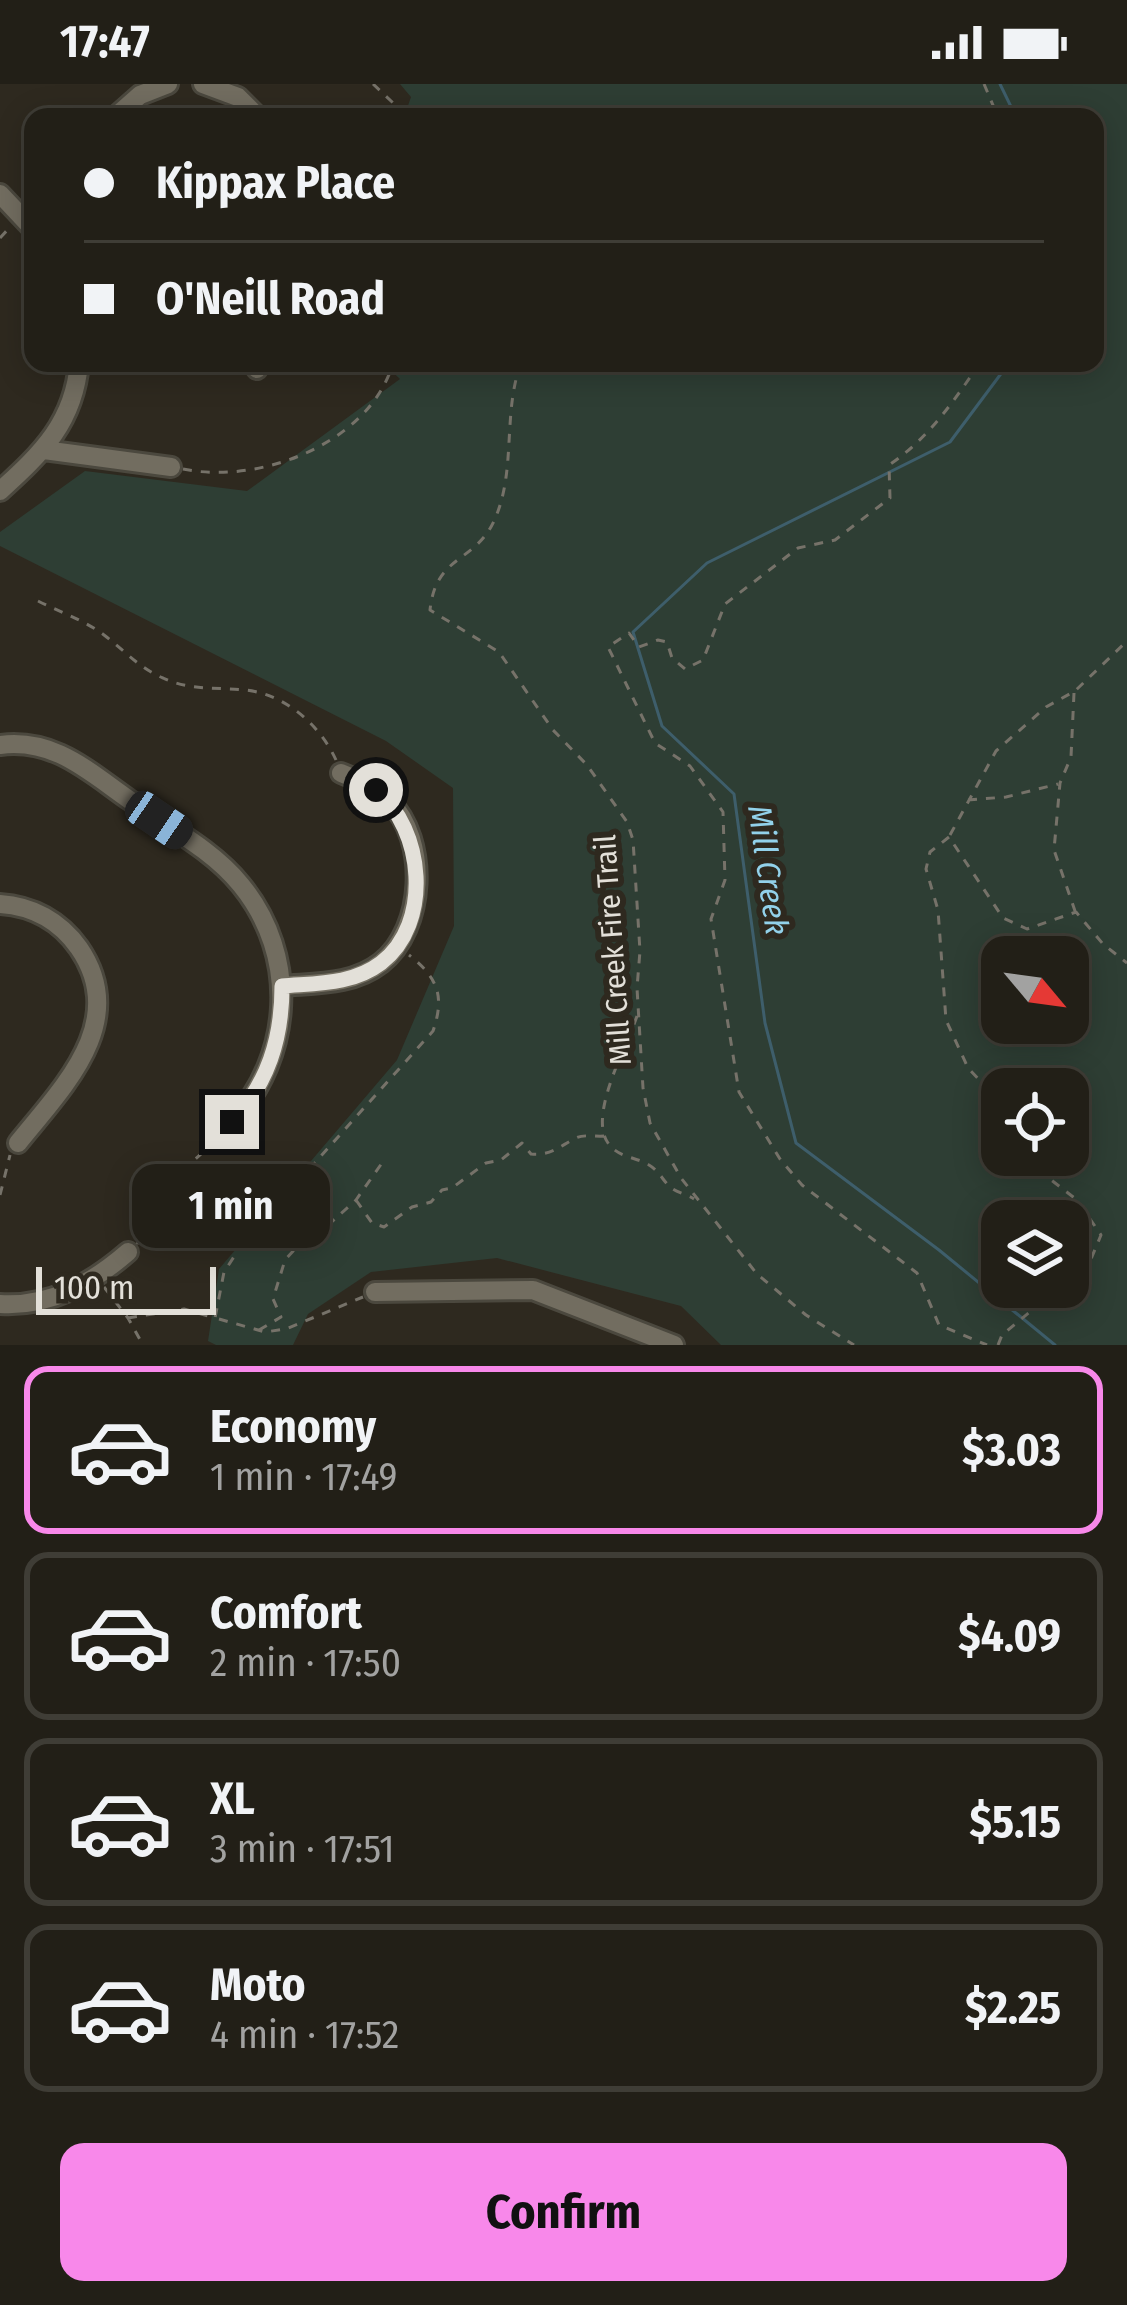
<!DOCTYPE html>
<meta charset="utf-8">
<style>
:root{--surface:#221f17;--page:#2a2720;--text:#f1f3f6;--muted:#a2a2a1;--line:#3f3d36;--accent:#f888ea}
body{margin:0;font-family:"Fira Sans Condensed",sans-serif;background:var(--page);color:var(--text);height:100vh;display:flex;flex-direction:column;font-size:45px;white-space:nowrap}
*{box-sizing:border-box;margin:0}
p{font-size:39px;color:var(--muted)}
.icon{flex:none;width:66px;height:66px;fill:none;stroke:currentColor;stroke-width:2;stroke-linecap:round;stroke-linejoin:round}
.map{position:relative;height:1261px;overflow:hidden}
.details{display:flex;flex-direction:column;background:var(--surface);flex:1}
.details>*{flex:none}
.hud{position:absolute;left:24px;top:24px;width:1080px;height:264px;border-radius:24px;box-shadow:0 6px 30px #0003,0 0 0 3px var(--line);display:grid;align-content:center;height:264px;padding:0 60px;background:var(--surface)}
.needle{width:78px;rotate:119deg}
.fabs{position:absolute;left:981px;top:852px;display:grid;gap:24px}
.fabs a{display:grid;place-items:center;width:108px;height:108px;border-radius:24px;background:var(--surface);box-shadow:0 6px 30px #0003,0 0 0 3px var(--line);font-size:60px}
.scale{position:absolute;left:36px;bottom:30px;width:180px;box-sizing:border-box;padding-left:12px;border:6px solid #e3e0d9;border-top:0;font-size:33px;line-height:42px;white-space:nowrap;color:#e3e0d9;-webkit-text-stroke:9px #2e291f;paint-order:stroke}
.end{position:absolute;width:54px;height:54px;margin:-27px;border:15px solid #e3e0d9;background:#111;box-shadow:0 0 0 6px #111}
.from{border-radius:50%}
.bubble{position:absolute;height:84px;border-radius:24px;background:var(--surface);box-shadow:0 6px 30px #0003,0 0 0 3px var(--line);font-size:39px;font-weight:700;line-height:84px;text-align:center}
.car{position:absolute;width:36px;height:72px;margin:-36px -18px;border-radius:15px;box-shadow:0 0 9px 3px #0007;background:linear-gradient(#222 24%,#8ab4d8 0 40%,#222 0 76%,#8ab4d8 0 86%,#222 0)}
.hud b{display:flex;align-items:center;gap:42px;height:114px;font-size:45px}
.hud b+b{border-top:3px solid var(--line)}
.hud i{width:30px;height:30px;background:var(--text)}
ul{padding:21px 0 0;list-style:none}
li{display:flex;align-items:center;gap:36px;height:168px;margin:0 24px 18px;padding:0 36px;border:6px solid var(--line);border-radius:24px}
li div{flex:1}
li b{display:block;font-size:45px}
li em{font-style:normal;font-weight:700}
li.on{border-color:var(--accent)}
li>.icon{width:108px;height:108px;stroke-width:1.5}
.action{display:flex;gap:24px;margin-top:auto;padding:24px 60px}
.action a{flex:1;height:138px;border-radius:24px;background:var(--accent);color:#111;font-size:48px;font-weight:700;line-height:138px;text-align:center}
.status{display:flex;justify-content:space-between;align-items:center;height:84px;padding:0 60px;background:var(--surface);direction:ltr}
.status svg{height:33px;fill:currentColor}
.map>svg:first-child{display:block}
.green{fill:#2e3e34;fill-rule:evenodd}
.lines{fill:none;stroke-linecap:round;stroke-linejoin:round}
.stream{stroke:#3e5e6b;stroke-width:3}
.minor-casing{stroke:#4b483e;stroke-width:24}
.path{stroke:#767269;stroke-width:3;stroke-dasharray:9 9;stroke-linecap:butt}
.minor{stroke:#726d60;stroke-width:18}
.route{stroke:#e3e0d9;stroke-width:15}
.labels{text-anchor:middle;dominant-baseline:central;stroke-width:12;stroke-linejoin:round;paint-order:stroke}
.street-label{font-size:30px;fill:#e3e0d9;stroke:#2e291f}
.water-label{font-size:33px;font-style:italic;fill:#92d1ea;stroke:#2e291f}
</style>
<div class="status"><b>17:47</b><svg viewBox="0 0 49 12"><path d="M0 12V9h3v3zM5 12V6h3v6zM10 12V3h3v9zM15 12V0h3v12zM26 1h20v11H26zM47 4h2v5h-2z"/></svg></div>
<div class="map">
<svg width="1127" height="1261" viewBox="0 0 1127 1261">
<rect width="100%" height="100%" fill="#2e291f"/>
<path class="green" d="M400,0H1127V1261H721L681,1222L497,1174L371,1188L308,1230L293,1261H216L208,1257L219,1185L397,976L454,842L453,704L386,657L0,462V448L85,387L247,407L400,295L383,279H1095V33H404L411,13ZM1002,873H1068V939H1002ZM1002,1005H1068V1071H1002ZM1002,1137H1068V1203H1002Z"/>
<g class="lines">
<path class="stream" d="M1000,0L1016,33
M1009,279L950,358L707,479L633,548L662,642L734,710L765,939L796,1059L939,1166L1055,1261"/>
<g class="minor-casing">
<path id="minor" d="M203,0L238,13L258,33
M115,33L140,11L168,0
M0,110L33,145
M255,279L257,285
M44,366L171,383
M0,407C42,369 74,338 79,279
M0,661C55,654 89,688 131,717C168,743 213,766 241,801C299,872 293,972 232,1038
M0,820C32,822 60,837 79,864C130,938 63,1003 18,1059
M282,902C316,899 353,901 381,879C425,845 429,756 389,717C376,704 358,696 341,689
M375,1208L533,1206L674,1261
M0,1220C50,1223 91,1200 128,1168"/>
</g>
<path class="path" d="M373,0L408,33
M984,0L998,33
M0,154L12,141
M521,279C502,330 517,387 494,437C474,480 436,470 430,526L499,568L553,646L587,681L627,738L633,756L640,867L637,904L643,1004L650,1039L681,1094L757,1190L806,1231L854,1261
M980,279C953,318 929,354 889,381L890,414L835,456L798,464L725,520L703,576L685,585L672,574L667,558L658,556L639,563L629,549L608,563L655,659L690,682L723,728L725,796L711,835L739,1008L780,1075L802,1101L917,1189L939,1241L987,1261
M183,385C260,401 370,359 393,279
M38,517C60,528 84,536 104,551C124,566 139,584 163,594C190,607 217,603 245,606C285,610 320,641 336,676
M1074,609L1071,673L1060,699L1054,766L1075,827
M968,716L1006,713L1058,700
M950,751L996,667L1046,623L1075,607L1127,557
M637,932C627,962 588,1031 608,1059C618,1074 637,1073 649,1081C659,1087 662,1095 669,1102C675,1108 686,1110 694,1115
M1002,1020L968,984L946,936L938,826L926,785L930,768L949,753L1003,834L1027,845L1076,828L1103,860L1127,879
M1029,1071L1032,1081L1077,1116L1101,1151L1091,1175L1068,1196
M0,1111L10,1071
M356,1116L372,1139L384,1143L412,1123L431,1118L442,1106L452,1104L486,1079L501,1076L522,1059L531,1070C551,1072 560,1062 576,1054C584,1050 595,1053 605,1052
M137,1160L152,1139L156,1111L224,1049
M104,1203L128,1234L143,1261
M128,1234L184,1225L215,1234L224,1188L243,1159L433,947C445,912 438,894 409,871
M219,1235L265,1248L286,1245L363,1213
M259,1246L281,1233L273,1215L285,1176L294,1166L315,1160L327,1142L356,1116L382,1079
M998,1261L1002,1251L1060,1203"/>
<use href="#minor" class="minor"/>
</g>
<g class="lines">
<path class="route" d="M232,1038C268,999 282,955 282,902C316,899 352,901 381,879C433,839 424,745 376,706"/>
</g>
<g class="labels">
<g class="street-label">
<text transform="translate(613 866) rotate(-94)">Mill Creek Fire Trail</text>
</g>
<g class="water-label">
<text transform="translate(768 786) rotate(82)">Mill Creek</text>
</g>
</g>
</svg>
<div class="fabs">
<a><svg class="needle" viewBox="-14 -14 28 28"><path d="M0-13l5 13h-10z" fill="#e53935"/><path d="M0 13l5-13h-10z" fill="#a2a2a1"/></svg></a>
<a><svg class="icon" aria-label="locate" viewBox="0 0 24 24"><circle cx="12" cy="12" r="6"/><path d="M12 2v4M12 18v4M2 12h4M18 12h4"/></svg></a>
<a><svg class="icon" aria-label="layers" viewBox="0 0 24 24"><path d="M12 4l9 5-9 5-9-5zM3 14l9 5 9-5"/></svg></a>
</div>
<div class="scale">100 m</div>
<i class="end from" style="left:376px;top:706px"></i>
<i class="end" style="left:232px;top:1038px"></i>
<div class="bubble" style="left:132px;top:1080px;width:198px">1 min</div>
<i class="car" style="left:159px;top:736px;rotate:124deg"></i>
<div class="hud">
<b><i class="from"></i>Kippax Place</b>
<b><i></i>O'Neill Road</b>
</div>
</div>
<section class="details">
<ul>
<li class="on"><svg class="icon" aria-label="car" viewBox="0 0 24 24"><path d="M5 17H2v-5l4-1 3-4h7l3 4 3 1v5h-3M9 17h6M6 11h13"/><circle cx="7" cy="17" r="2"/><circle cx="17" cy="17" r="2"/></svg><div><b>Economy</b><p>1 min · 17:49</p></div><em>$3.03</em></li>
<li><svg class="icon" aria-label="car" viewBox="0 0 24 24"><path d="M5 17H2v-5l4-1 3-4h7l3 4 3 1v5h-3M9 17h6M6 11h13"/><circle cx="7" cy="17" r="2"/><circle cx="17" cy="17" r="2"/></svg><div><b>Comfort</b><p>2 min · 17:50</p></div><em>$4.09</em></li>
<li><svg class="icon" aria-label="car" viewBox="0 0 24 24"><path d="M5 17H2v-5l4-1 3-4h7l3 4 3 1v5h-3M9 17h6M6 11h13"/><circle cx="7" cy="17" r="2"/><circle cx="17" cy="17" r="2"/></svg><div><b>XL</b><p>3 min · 17:51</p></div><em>$5.15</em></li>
<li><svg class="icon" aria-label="car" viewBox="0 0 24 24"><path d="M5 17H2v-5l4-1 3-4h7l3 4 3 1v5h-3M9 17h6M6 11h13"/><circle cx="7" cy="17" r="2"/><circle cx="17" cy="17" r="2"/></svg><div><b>Moto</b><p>4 min · 17:52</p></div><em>$2.25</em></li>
</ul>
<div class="action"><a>Confirm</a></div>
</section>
